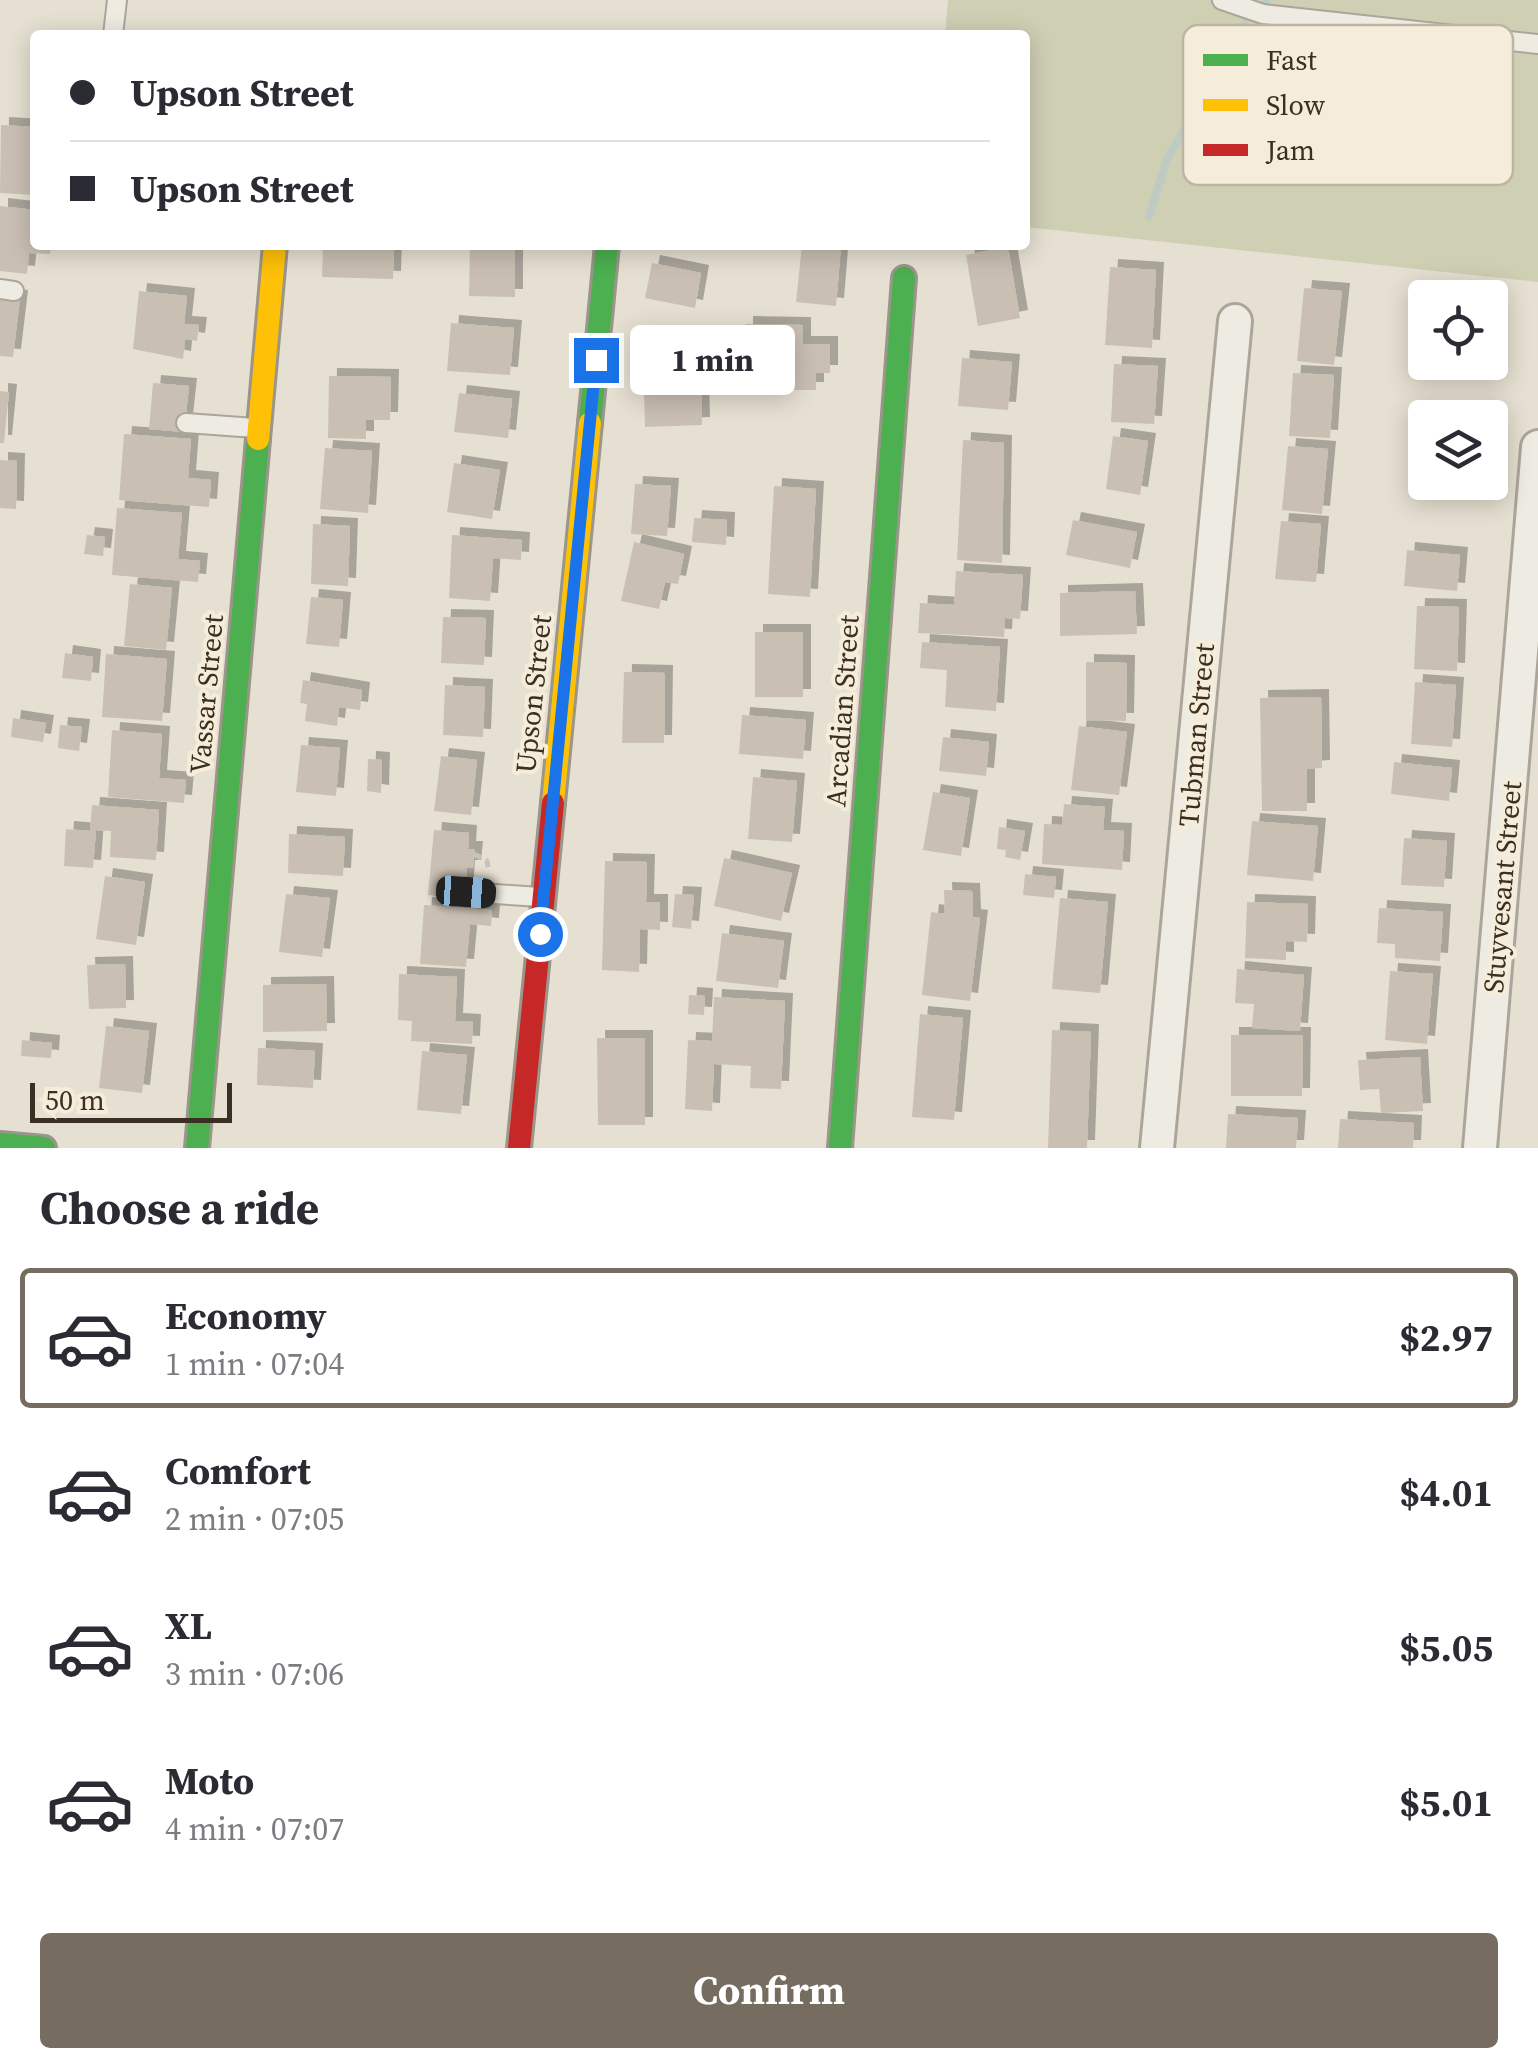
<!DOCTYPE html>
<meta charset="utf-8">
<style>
:root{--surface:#fff;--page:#f7f7f7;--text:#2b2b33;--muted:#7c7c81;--line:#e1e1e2;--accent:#776c60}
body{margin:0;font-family:"Source Serif 4",serif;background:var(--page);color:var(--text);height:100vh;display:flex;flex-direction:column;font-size:38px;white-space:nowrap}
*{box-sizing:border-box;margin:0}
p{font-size:32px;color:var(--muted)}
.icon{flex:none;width:55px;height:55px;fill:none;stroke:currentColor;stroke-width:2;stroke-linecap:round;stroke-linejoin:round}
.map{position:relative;height:1148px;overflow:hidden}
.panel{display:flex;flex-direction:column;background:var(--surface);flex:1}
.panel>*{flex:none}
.hud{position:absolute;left:30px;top:30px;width:1000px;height:220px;border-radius:10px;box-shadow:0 5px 25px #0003;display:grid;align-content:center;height:220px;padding:0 40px;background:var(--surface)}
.buttons{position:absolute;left:1408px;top:280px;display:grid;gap:20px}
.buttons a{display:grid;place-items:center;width:100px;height:100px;border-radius:10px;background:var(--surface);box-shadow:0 5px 25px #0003;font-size:50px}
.scale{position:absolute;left:30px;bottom:25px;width:202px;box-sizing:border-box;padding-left:10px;border:5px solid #3b2e22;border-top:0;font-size:28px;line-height:35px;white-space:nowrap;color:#3b2e22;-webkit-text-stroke:8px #f5edda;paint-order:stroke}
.end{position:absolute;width:45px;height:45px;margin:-22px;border:12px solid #1a73e8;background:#fff;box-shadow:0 0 0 5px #fff}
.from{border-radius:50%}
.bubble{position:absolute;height:70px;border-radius:10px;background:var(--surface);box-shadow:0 5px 25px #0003;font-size:32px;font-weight:700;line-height:70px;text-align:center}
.car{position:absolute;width:30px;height:60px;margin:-30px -15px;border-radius:12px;box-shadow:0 0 8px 2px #0007;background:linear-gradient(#222 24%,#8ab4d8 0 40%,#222 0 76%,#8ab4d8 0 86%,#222 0)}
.hud b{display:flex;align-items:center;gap:35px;height:95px;font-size:38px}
.hud b+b{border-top:2px solid var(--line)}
.hud i{width:25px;height:25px;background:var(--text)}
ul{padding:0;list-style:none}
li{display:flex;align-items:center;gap:30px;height:140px;margin:0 20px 15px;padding:0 20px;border:5px solid transparent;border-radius:10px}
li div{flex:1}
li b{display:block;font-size:38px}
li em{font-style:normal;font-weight:700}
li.current{border-color:var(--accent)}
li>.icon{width:90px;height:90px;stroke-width:1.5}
h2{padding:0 40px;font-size:45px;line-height:120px}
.button{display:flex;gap:20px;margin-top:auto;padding:20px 40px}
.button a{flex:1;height:115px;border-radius:10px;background:var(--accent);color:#fff;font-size:40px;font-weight:700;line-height:115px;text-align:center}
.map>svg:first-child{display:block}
.cemetery{fill:#cfcfb4}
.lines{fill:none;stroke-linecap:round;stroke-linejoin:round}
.stream{stroke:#bdcbc2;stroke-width:8}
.building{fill:#cabfb3;filter:url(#shadow)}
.lane-casing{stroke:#aca59a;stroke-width:22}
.street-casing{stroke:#aca59a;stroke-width:38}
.fast-casing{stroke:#9b958a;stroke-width:28}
.slow-casing{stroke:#9b958a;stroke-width:28}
.jam-casing{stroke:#9b958a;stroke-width:28}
.path{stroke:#c7c2ba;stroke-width:5;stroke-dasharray:8 5;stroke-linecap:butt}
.lane{stroke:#eeebe3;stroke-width:18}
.street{stroke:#eeebe3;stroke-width:32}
.fast{stroke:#4caf50;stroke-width:22}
.slow{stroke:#ffc107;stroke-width:22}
.jam{stroke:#c62828;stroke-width:22}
.route{stroke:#1a73e8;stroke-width:12}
.labels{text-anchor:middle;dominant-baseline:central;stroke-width:8;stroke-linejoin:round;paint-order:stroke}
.street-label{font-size:28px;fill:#3b2e22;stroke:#f5edda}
.key{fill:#f5edda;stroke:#bdb4a3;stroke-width:2.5}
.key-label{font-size:28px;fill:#3b2e22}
</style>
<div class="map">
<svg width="1538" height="1148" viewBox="0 0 1538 1148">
<defs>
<filter id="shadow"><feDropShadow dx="8" dy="-8" stdDeviation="0" flood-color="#0004"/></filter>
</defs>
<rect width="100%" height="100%" fill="#e6e0d2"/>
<path class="cemetery" d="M948,0H1538V282L1025,227V35H945Z"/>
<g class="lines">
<path class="stream" d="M1266,2L1267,0
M1149,216L1167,159L1245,24"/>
</g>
<path class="building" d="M1,125L35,127V195L0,193Z
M0,206L35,210V245H51L50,254L29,253L27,274L0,271Z
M323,245H394L393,279L322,277Z
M470,245H515V297L469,296Z
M802,245H841L836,306L796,302Z
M1008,247L1020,318L978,326L966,255Z
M652,263L701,273L695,308L645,298Z
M1110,267L1156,270L1152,348L1105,345Z
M1304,288L1342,291L1334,365L1297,361Z
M139,291L187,296L184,324L199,325L197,341L185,339L183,359L133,349Z
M0,296L20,298L13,357L0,356Z
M451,323L514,328L510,375L447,371Z
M745,324L803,325V344H830V373H816V390H770V345H745Z
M962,358L1012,362L1008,410L958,406Z
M681,359L682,386H701L702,425L645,427L643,360Z
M1114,364L1158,366L1154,424L1111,422Z
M1293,373L1334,375L1330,438L1289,436Z
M329,376L391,377L390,420H366V439L328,438Z
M153,383L189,386L184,432L149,429Z
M0,391L9,392L4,443H0Z
M459,393L512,399L508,438L454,432Z
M124,434L191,439L188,478L211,480L209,507L119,500Z
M1113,436L1148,441L1140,495L1106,489Z
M963,440L1004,443L1002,563L957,560Z
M1288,446L1328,449L1322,514L1282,510Z
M325,448L372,451L368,513L320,509Z
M0,460L17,461L16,509L0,508Z
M454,463L500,470L492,519L447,512Z
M635,484L671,486L667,536L631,534Z
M774,486L816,489L810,597L768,594Z
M117,508L182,513L178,559L200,561L198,582L112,575Z
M694,518L727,520L726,545L692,542Z
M1073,520L1137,532L1130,568L1066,555Z
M1281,521L1321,524L1316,582L1275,579Z
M313,524L350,526L348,586L311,584Z
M87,535L105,537L103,556L84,554Z
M452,535L522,540L521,560L493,558L490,601L449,598Z
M634,542L684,554L678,584L665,582L659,609L621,601Z
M1407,550L1460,555L1457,591L1404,586Z
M956,571L1023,575L1020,619L1005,618L1004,637L918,633L920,603L954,605Z
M130,584L172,588L166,650L124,646Z
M1135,591L1137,634L1060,636V593Z
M311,597L343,600L339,647L306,644Z
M1417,606L1459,607L1457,671L1414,669Z
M443,617L486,618L484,665L441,663Z
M755,632H803V697H755Z
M922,642L1000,647L996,711L945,707L947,670L920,668Z
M65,653L93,657L91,681L62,678Z
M106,654L167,659L162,721L102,717Z
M1086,662L1127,663L1126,721L1086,720Z
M624,672L665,673L664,743H622Z
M303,680L362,690L360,710L339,707L337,726L305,721L307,704L300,703Z
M1415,682L1456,685L1452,747L1411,744Z
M445,685L485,687L483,737L443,735Z
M1321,697L1322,768L1307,769V811H1262L1260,698Z
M742,715L806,720L803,759L739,754Z
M13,718L46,723L43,742L11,737Z
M60,725L82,727L79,751L58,748Z
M1079,726L1127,732L1119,795L1071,790Z
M112,730L162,734L159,778L186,780L184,803L108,797Z
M943,737L989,742L986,776L939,771Z
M301,745L340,748L336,796L296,792Z
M441,756L477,760L471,815L434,811Z
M368,759L382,760L381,793L367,791Z
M1394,762L1452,768L1449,801L1391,794Z
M753,777L797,781L792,842L748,839Z
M933,792L970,798L961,856L923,850Z
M1064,804L1105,807L1103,830L1124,831L1122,870L1042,864L1044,824L1062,825Z
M92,805L159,810L156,860L110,857L111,831L96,830L93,868L64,866L66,829L90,831Z
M1252,821L1318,826L1313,881L1247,875Z
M999,827L1025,831L1020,860L1005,857L1006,850L997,849Z
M434,830L469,833L468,849H475L473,868H467L465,899L428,895Z
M289,834L345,837L343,876L288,873Z
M1404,838L1447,841L1444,887L1401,885Z
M724,858L792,873L781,921L714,906Z
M605,861L647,862L646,902H660V930L640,929L639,972L602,970Z
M1025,874L1056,877L1054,898L1023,895Z
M105,876L145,882L136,945L96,939Z
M944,890L972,891L973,917L980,918L970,1001L922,995L931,912L945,914Z
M286,894L330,898L322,957L279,952Z
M675,894L694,895L691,929L672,927Z
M1060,898L1108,902L1100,993L1052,989Z
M1247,902L1308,904L1307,942L1286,941V960L1245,958Z
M424,905L492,910L491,926L470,924L466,967L420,964Z
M1379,908L1443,912L1440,961L1395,958V944L1377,943Z
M722,933L784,941L778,988L716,981Z
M125,964L126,1008L89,1009L87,965Z
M1237,969L1304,975L1300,1031L1252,1028L1254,1004L1235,1003Z
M1390,971L1433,974L1427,1044L1385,1040Z
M399,974L457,977L455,1021L473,1022L472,1044L411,1041L412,1021L398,1020Z
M326,984L327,1031L263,1032V985Z
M689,995L705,996L704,1015L688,1014Z
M714,997L785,1001L781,1089L750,1088L751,1066L714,1064L712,1111L685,1109L688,1040L712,1041Z
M920,1014L963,1018L954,1120L912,1117Z
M106,1026L149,1031L142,1093L99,1088Z
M1052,1030L1091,1032L1087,1148H1048Z
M1231,1035H1303L1302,1096H1231Z
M597,1038H645V1125H598Z
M22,1040L52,1043L51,1058L21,1056Z
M258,1048L315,1051L313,1088L257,1085Z
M422,1051L467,1055L461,1114L417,1110Z
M1420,1057L1423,1111L1381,1113L1379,1089L1360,1090L1358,1060Z
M1228,1114L1298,1118L1296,1148H1226Z
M1340,1119L1414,1123L1413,1148H1338Z"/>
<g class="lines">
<g class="lane-casing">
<path id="lane" d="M1222,0L1263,14L1538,44
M113,35L117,0
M0,289L14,291
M186,423L255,428
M465,892L540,897"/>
</g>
<g class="street-casing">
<path id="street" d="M1157,1148L1235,321
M1480,1148L1538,447"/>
</g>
<g class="fast-casing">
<path id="fast" d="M590,423L607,245
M0,1144L44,1148
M197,1148L258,439
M840,1148L904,278"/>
</g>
<g class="slow-casing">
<path id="slow" d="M258,439L275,245
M553,803L590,423"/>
</g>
<g class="jam-casing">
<path id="jam" d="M519,1148L553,803"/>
</g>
<path class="path" d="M474,854L487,861L489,872"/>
<use href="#lane" class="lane"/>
<use href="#street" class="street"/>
<use href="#fast" class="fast"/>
<use href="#slow" class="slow"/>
<use href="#jam" class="jam"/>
</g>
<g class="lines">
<path class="route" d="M540,934L596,360"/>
</g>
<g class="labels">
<g class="street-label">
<text transform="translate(206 694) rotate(-85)">Vassar Street</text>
<text transform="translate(533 694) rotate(-84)">Upson Street</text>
<text transform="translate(842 711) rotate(-86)">Arcadian Street</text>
<text transform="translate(1196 735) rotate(-85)">Tubman Street</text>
<text transform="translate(1502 887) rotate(-85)">Stuyvesant Street</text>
</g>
</g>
<rect x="1183" y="25" width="330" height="160" rx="15" class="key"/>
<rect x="1203" y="54" width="45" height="12" fill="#4caf50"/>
<rect x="1203" y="99" width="45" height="12" fill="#ffc107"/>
<rect x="1203" y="144" width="45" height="12" fill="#c62828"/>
<g class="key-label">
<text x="1266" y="70">Fast</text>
<text x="1266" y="115">Slow</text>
<text x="1266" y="160">Jam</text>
</g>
</svg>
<div class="buttons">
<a><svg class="icon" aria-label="locate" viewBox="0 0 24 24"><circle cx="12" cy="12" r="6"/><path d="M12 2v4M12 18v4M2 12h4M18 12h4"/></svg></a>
<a><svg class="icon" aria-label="layers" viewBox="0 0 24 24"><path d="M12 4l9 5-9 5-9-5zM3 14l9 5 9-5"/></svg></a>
</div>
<div class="scale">50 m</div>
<i class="end from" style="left:540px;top:934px"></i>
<i class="end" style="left:596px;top:360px"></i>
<div class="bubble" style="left:630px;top:325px;width:165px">1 min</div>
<i class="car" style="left:466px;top:892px;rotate:94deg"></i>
<div class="hud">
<b><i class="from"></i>Upson Street</b>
<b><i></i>Upson Street</b>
</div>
</div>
<section class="panel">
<h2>Choose a ride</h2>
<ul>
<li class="current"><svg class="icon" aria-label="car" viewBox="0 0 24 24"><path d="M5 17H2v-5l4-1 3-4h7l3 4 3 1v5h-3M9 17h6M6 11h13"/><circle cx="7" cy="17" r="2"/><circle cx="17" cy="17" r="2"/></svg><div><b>Economy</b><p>1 min · 07:04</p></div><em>$2.97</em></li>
<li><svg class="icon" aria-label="car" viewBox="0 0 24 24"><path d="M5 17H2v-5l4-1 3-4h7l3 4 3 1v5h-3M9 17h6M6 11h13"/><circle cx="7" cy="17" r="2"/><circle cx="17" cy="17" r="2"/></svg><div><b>Comfort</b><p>2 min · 07:05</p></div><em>$4.01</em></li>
<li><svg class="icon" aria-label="car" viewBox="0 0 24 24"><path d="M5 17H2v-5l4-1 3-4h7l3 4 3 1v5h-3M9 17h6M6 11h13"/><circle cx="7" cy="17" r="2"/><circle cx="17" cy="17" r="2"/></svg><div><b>XL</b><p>3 min · 07:06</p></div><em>$5.05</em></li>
<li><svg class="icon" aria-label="car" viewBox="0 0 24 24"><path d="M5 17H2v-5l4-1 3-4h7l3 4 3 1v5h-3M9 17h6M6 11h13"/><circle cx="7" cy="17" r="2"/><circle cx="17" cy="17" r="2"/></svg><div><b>Moto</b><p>4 min · 07:07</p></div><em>$5.01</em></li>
</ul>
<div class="button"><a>Confirm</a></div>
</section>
